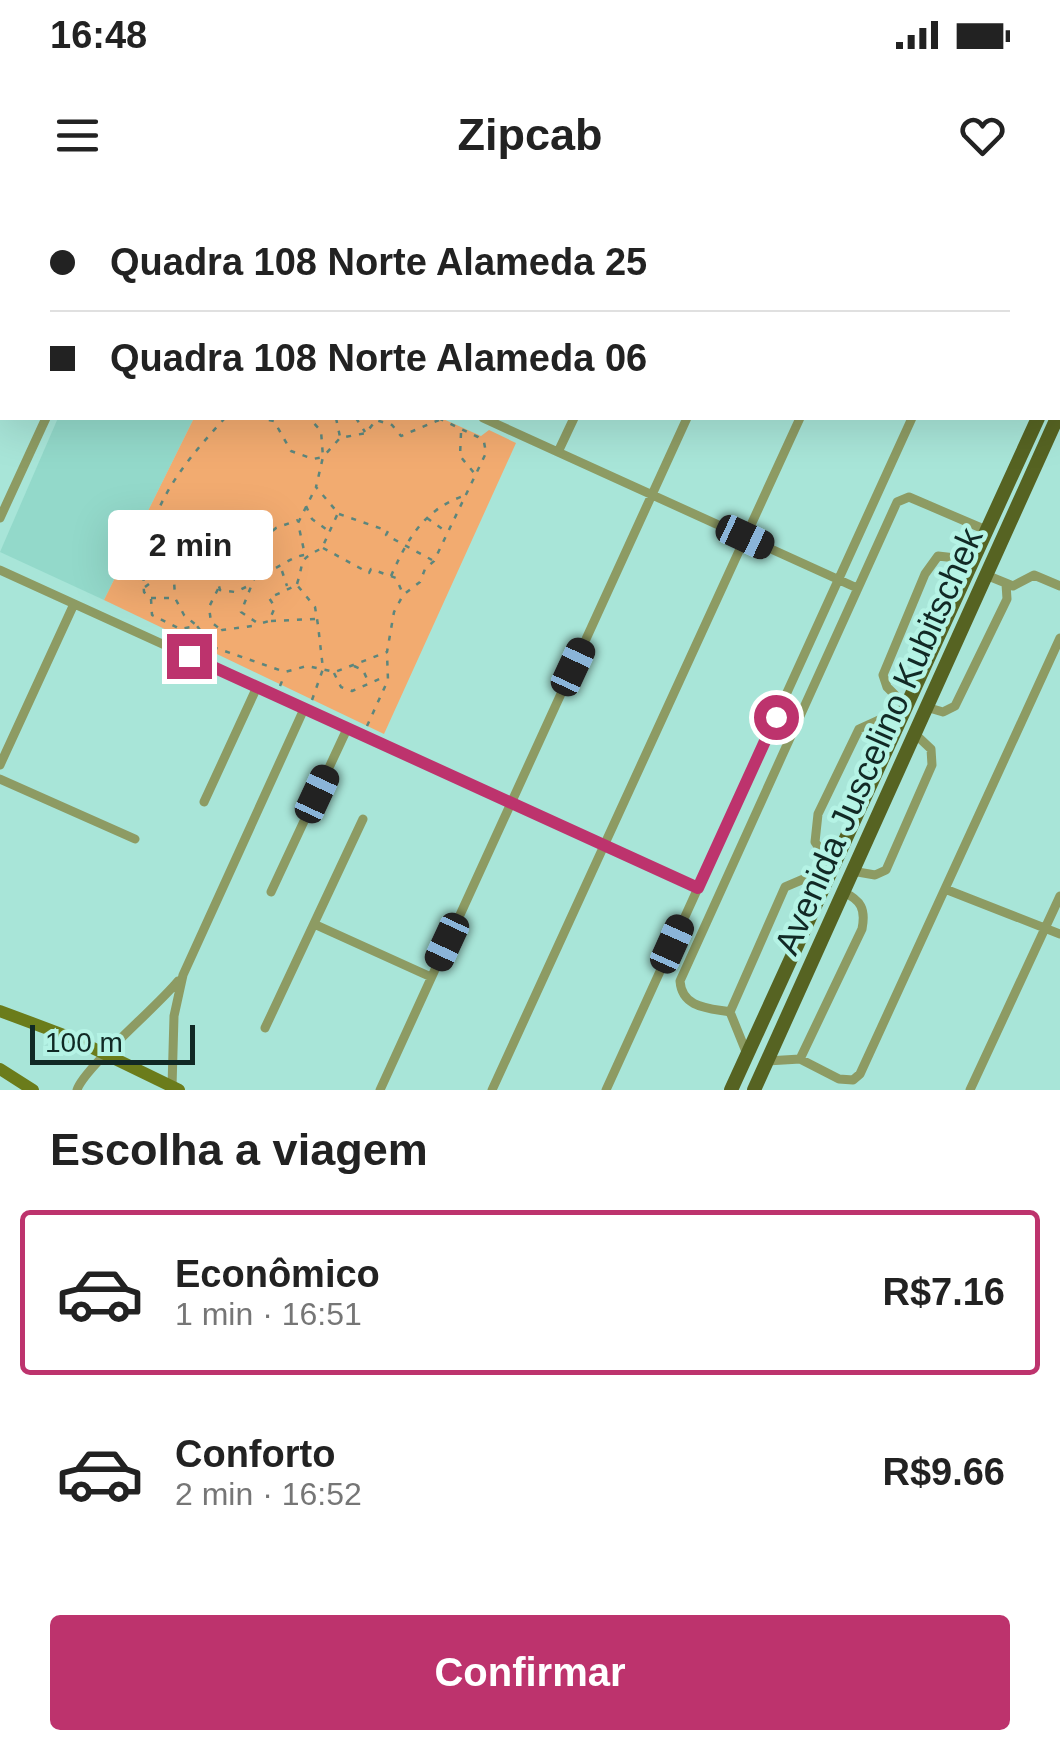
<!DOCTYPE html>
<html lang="pt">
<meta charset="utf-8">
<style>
:root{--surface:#fff;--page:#f2f2f2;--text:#222;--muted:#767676;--line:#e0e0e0;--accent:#bd336d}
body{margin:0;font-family:Arial,sans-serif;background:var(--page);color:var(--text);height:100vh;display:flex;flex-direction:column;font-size:38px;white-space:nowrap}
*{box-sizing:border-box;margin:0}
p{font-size:32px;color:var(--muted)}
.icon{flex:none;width:55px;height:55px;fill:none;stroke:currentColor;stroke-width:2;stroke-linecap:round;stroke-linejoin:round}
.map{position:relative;height:890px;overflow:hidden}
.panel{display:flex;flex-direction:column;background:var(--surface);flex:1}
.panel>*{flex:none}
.guide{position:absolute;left:0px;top:0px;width:1060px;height:220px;box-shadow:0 10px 40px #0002;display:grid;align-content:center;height:220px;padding:0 50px;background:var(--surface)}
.scale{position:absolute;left:30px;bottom:25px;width:165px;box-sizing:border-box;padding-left:10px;border:5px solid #112925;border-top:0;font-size:28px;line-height:35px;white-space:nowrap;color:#112925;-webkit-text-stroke:8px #b5f3e5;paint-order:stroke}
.end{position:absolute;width:45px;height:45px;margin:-22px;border:12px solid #bd336d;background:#fff;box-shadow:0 0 0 5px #fff}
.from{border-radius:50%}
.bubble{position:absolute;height:70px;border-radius:10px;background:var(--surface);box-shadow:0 10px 40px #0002;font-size:32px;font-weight:700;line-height:70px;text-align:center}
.car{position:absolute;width:30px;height:60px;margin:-30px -15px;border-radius:12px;box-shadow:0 0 8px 2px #0007;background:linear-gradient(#222 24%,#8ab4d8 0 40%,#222 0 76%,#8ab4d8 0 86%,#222 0)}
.guide b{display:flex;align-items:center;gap:35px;height:95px;font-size:38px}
.guide b+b{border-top:2px solid var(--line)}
.guide i{width:25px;height:25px;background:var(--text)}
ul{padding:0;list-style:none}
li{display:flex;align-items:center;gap:30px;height:165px;margin:0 20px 15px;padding:0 30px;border:5px solid transparent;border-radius:10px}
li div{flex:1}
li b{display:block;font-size:38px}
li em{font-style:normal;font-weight:700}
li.active{border-color:var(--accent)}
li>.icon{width:90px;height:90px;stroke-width:1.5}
h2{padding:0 50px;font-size:45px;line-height:120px}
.action{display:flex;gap:20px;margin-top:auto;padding:20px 50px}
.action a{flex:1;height:115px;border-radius:10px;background:var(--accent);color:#fff;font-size:40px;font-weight:700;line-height:115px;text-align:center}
.status{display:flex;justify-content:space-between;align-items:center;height:70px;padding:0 50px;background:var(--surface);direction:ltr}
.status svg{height:28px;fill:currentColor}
header{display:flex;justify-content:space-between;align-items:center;height:130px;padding:0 50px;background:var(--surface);font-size:45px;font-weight:700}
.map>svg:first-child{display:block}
.built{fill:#93d9ca}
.green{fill:#f2ab70}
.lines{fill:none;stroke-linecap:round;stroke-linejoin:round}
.path{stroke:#5c867d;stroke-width:2.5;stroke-dasharray:5 8;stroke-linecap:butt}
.lane{stroke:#8d9b63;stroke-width:4}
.street{stroke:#8d9b63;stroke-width:9}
.secondary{stroke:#6b7c1b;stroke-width:12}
.primary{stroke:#566322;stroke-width:14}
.route{stroke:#bd336d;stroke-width:12}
.labels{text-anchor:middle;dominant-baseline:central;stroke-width:9;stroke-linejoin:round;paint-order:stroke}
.street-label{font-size:35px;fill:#112925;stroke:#b5f3e5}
</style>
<div class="status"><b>16:48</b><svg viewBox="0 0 49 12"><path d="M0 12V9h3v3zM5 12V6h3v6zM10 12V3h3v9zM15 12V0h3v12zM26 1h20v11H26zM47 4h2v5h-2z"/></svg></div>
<header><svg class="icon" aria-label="menu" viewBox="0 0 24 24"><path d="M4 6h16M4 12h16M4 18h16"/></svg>Zipcab<svg class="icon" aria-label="heart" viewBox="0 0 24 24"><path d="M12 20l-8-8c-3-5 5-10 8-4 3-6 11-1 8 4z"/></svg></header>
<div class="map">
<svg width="1060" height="890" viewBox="0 0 1060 890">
<rect width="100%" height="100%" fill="#a8e5d8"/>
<path class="built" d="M58,218H194L104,400L0,352Z"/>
<path class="green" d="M194,218H441L481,236L489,230L516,243L384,534L104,400Z"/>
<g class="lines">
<path class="path" d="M225,218C178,269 139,318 144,392L151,399L152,415L180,429L197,426L213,447L285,472L307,466L335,472L387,452L394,412L403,395L420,382L425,369L434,361L486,253L484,242L478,237L438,218
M256,218L274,221L291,251L313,259L323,257L321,231L310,219
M308,218H319
M336,218L340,237
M356,218L365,232
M461,233L460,256L475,274
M306,306L312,319L330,332
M339,314L388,331L386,335L432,360
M427,318L448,333
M323,348L369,373L371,369L396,378L403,394
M243,356L276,328L298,320
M282,371L287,386
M391,376C408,338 424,309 466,295
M170,377L214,367
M297,384C305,359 297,361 322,348L338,313L316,287L323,257L340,238L366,233L376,220L392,225L401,236L439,220
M145,387L162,374L174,381L175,396
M246,387L235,392L220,390L214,367L239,356L250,360L253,379
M218,389L209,407L211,422L220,429
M151,398H175L184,415L196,425
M271,421L316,419
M210,437L222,430L259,425
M354,466L363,470L368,481
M334,473L341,487L352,491L386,476
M280,486L285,474
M312,500L323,469L318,425L315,407L297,385L269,398L275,407L269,421L259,424L241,412L254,379C271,373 291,356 305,355L298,323L316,287
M367,526L388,480L387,454"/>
<path class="lane" d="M476,0L482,2"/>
<path class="street" d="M5,0L10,2
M30,2L31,0
M144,2L145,0
M284,2L285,0
M400,2L401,0
M674,2L675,0
M785,2L786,0
M0,69L2,63
M483,218L857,388
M558,252L574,218
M0,318L46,218
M0,370L698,688
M986,375L1013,386L1034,375L1060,386
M906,506L887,487L883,475L925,374L938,356L973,360
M926,507L943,512L955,506L1007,399L1006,384
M0,565L74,404
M0,579L135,639
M204,602L257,487
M833,668L815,642L818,614L859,529L881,519L898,523
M852,671L875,675L886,670L932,565L931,549L914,533
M945,689L1060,734
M271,692L347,529
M314,724L431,777
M730,812C708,808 682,808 680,781L897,302L909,297L986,330
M265,828L363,619
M747,854L730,812L785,687L806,678H828
M800,859L862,729C866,709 861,700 843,692
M767,861L800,859L839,879L853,880L860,874L1060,438
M172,887L174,816L183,775L304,509
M77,890C84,868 157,807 178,781
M380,890L687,218
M492,890L800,218
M606,890L912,218
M970,890L1060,696"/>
<path class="secondary" d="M958,0L963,2
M1013,0L1018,2
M1058,17L1060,18
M1058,57L1060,61
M0,811L72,838L179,890
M0,869L33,890"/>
<path class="primary" d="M1058,174L1060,169
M731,890L1038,218
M754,890L1057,218"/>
</g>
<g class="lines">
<path class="route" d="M189,456L698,688L776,517"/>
</g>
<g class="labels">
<g class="street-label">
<text transform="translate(878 541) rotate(-66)">Avenida Juscelino Kubitschek</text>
</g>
</g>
</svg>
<div class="scale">100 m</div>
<i class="end from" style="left:776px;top:517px"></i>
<i class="end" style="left:189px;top:456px"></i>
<div class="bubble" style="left:108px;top:310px;width:165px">2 min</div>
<i class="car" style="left:745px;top:337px;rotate:115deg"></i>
<i class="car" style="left:573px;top:467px;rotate:25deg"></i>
<i class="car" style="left:317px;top:594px;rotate:25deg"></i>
<i class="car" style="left:447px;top:742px;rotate:205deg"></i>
<i class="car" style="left:672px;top:744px;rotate:24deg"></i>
<div class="guide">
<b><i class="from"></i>Quadra 108 Norte Alameda 25</b>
<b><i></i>Quadra 108 Norte Alameda 06</b>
</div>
</div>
<section class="panel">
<h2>Escolha a viagem</h2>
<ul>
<li class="active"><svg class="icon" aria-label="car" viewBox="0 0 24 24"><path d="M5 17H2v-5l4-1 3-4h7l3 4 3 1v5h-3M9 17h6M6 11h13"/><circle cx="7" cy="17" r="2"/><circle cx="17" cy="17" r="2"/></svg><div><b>Econômico</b><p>1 min · 16:51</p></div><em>R$7.16</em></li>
<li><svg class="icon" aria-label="car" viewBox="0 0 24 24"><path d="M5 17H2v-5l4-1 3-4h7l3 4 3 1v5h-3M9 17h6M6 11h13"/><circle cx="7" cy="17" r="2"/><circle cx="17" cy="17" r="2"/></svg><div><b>Conforto</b><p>2 min · 16:52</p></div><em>R$9.66</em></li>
</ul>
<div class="action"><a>Confirmar</a></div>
</section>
